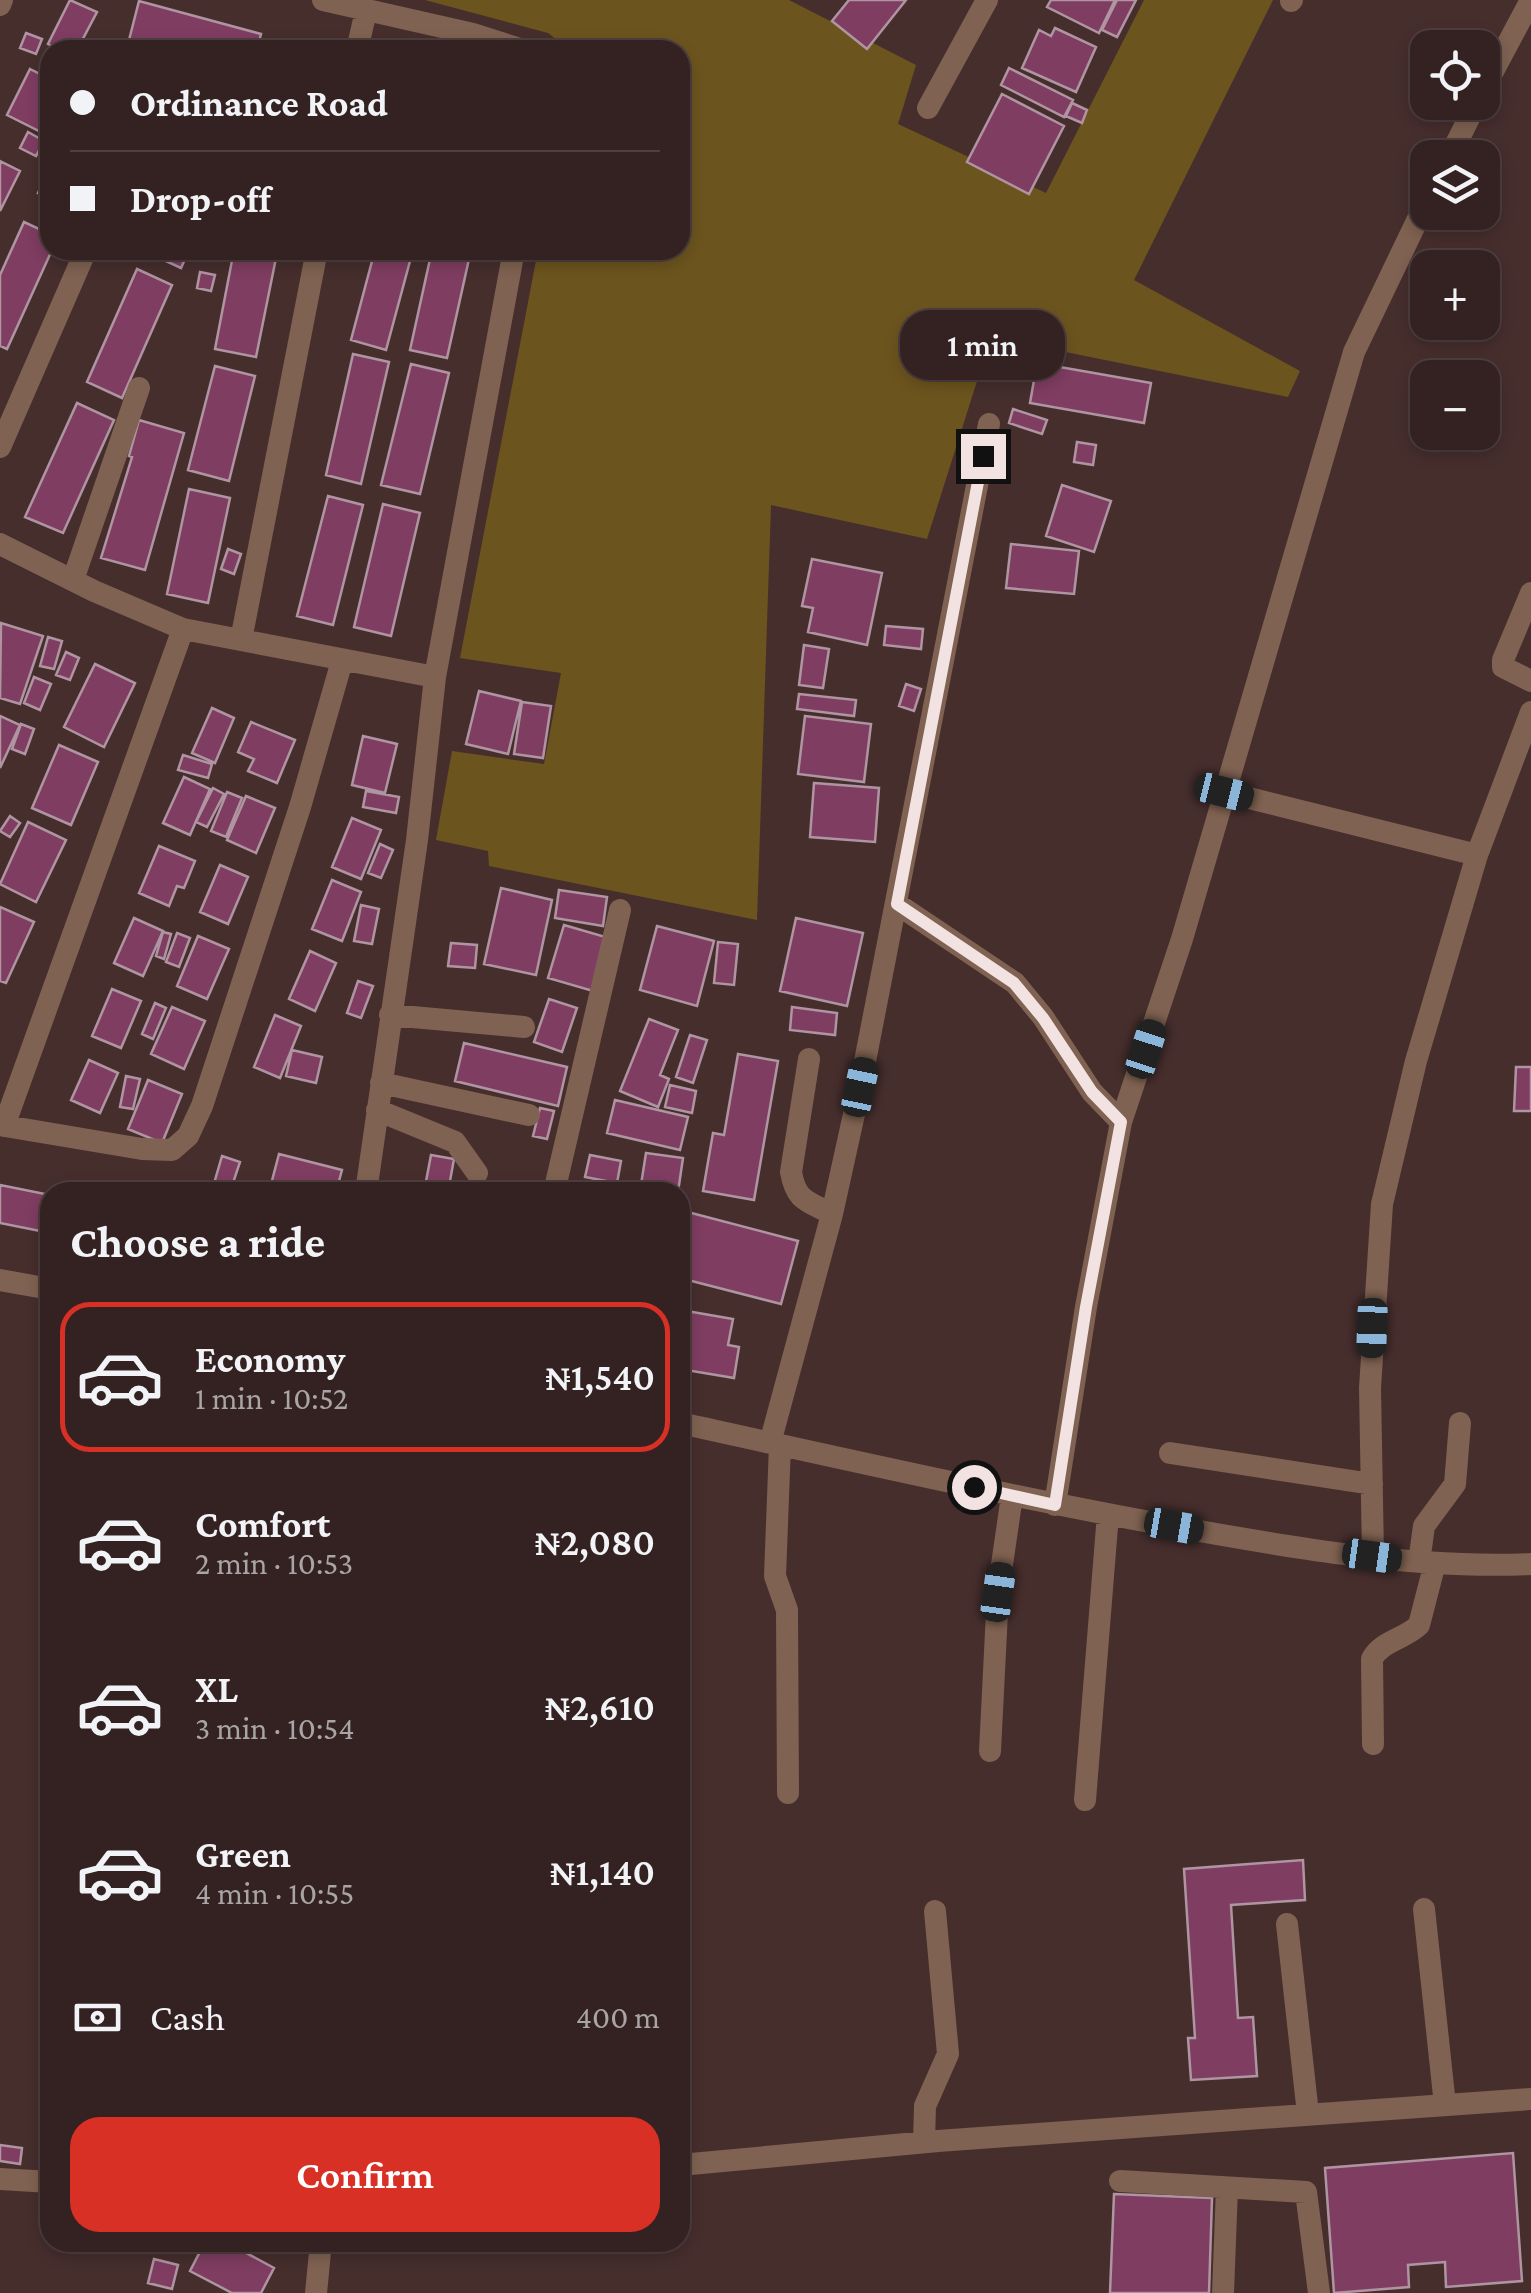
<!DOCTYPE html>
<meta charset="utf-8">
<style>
:root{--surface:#342222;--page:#3f2f2f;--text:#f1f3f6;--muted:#a9a4a5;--line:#4e3f40;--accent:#d93025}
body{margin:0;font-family:"Crimson Pro",serif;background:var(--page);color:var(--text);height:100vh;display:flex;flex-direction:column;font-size:38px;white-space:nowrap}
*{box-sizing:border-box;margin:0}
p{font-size:32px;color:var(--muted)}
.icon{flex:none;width:55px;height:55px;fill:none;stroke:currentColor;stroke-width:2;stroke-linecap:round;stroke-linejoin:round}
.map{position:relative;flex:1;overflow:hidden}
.details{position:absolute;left:40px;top:1182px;width:650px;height:1070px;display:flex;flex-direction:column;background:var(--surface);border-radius:30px;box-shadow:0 5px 15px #0003,0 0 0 2px var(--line)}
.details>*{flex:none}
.banner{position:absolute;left:40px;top:40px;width:650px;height:220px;border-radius:30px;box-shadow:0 5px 15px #0003,0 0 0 2px var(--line);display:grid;align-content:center;height:220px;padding:0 30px;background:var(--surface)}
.controls{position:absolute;left:1410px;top:30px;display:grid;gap:20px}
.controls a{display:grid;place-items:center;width:90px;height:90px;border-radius:20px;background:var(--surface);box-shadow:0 5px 15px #0003,0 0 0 2px var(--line);font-size:50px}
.end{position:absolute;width:45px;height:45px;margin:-22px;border:12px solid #f3e2e2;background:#111;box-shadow:0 0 0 5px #111}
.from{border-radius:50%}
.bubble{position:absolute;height:70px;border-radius:30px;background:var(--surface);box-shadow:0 5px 15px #0003,0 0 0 2px var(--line);font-size:32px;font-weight:600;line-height:70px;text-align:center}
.car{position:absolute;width:30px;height:60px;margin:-30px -15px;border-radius:12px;box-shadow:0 0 8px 2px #0007;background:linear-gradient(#222 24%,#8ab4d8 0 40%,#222 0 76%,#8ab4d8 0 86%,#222 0)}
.banner b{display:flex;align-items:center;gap:35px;height:95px;font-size:38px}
.banner b+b{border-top:2px solid var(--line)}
.banner i{width:25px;height:25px;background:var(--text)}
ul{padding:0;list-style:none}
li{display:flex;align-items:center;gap:30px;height:150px;margin:0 20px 15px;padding:0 10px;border:5px solid transparent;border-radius:30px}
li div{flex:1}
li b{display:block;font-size:38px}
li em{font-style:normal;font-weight:600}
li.selected{border-color:var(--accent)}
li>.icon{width:90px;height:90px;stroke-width:1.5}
h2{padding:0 30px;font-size:45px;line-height:120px}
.pay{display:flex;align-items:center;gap:25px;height:110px;padding:0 30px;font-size:38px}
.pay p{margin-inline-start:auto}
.primary-button{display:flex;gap:20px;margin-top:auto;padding:20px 30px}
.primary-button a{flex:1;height:115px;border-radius:30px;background:var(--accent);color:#fff;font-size:40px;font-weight:600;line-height:115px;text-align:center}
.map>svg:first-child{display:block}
.green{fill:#6c541e}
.building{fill:#7f3d61;stroke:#af94a1;stroke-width:2.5}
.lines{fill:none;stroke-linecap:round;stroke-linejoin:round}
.minor{stroke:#7f6251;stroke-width:22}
.route{stroke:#f3e2e2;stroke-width:12}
</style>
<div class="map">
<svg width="1531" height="2293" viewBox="0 0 1531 2293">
<rect width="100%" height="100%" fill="#462e2d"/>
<path class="green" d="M425,0H789L916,65L898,124L1046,193L1144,0H1273L1134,280L1300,371L1288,397L991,337L927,539L771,505L757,920L489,866L488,851L436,840L452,751L544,764L561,673L460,658L538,250H680V50H570L548,33Z"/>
<path class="building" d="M70,0L97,12L77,50H60L48,44Z
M849,0H906L867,49L832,21Z
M1051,0H1115L1099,33L1047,7Z
M1117,0H1136L1117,37L1102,30Z
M139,1L261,34L257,50H166L129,40Z
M1055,28L1096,47L1076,92L1022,68L1039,30L1051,36Z
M26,33L42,39L36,54L20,48Z
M1009,68L1073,100L1064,117L1001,85Z
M30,69L50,79V108L39,131L7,115Z
M1002,94L1064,126L1029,194L967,162Z
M1072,103L1087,110L1082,123L1066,116Z
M28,132L44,141L36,156L20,148Z
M0,161L20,171L0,211Z
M50,166V198L38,193Z
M24,222L50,234L52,250L7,349L0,346V275Z
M142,250H189L181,268Z
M234,250L277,253L256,357L215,349Z
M375,250H413L386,350L351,340Z
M432,250H471L447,358L410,350Z
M137,269L172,285L122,398L87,382Z
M200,272L215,275L211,291L197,288Z
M353,354L389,362L361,484L326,475Z
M1037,363L1151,383L1144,423L1030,403Z
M411,364L449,373L420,494L381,485Z
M215,366L255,376L229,481L188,470Z
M77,403L114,420L63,533L25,517Z
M1013,409L1047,420L1042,434L1009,423Z
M139,420L184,433L145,570L101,558L132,457L129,456Z
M1077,442L1096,445L1093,465L1074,462Z
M1062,485L1111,501L1094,552L1046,536Z
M189,489L230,498L208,603L167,594Z
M328,496L363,505L333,625L297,616Z
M383,504L420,513L391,636L354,627Z
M1011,544L1079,551L1074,594L1006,588Z
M228,549L241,554L234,574L221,569Z
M812,559L882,573L867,645L808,632L813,608L802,606Z
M1,623L43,636L20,704L0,698Z
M886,626L923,629L921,649L884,645Z
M48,637L62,641L54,669L40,666Z
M804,645L829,649L823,688L799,685Z
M66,652L79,658L70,680L56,675Z
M95,664L135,683L104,747L64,727Z
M34,677L51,684L40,710L24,703Z
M906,684L921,689L914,711L899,706Z
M479,691L521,701L508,754L466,744Z
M799,694L856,700L854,716L797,709Z
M522,702L551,706L543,758L514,754Z
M212,708L234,718L215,763L192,753Z
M0,716L20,725L0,768Z
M805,716L871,724L864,782L798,774Z
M251,722L295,740L277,783L248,771L254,759L238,752Z
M21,724L34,729L25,754L12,749Z
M363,736L397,744L385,793L352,785Z
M59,745L98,762L71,825L32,808Z
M183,755L212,764L208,778L178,770Z
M184,777L210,789L190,835L163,823Z
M814,783L879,788L875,842L810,837Z
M213,788L224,794L207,827L196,822Z
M366,791L399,797L396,813L363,807Z
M227,792L242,798L226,837L211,831Z
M246,796L275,808L256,853L227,840Z
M10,816L20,823L10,837L0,831Z
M352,818L381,830L361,879L332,867Z
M28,822L66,840L36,902L0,884Z
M380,844L393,850L381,878L368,873Z
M159,846L195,861L184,888L177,886L169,906L139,893Z
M220,865L248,877L228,924L200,912Z
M332,880L361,892L342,941L312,929Z
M501,888L552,900L536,975L484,964Z
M559,890L607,897L603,926L555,918Z
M361,905L379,909L372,944L354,941Z
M0,907L34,922L6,983L0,981Z
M134,918L163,931L143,976L114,963Z
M796,918L863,933L847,1006L780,991Z
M564,925L609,938L593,991L548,978Z
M657,926L714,941L697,1006L640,990Z
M163,932L171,934L164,959L156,956Z
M177,933L190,938L179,967L166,962Z
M198,936L229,949L207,999L177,986Z
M718,942L738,944L734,985L714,983Z
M451,943L477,945L475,968L448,966Z
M310,951L336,963L315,1011L289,999Z
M358,981L373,986L361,1018L347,1013Z
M112,989L141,1001L121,1048L92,1036Z
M549,999L577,1008L562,1052L534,1042Z
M155,1003L166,1008L153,1039L142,1034Z
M172,1007L205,1021L184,1069L151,1054Z
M792,1007L837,1013L835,1035L790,1030Z
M275,1015L301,1026L280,1078L254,1067Z
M649,1019L678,1030L660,1075L669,1079L658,1107L620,1091Z
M690,1035L707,1040L693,1083L676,1077Z
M464,1043L567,1067L558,1106L455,1081Z
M292,1050L322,1057L316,1083L286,1076Z
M738,1054L778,1061L754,1200L703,1191L713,1133L724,1135Z
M89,1060L118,1073L100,1113L71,1100Z
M1516,1067H1531V1111H1514Z
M126,1076L140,1079L133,1109L120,1107Z
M148,1080L182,1094L162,1143L128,1129Z
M670,1085L696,1091L692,1113L665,1107Z
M615,1100L688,1117L680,1150L607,1133Z
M540,1108L554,1111L547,1139L533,1136Z
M646,1153L683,1158L678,1192L640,1191Z
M279,1154L342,1170L336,1192H269Z
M431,1155L454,1159L448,1192H424Z
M590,1155L621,1161L617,1183L585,1177Z
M222,1156L240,1162L230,1192L213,1187Z
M0,1185L50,1195V1233L0,1223Z
M680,1210L798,1241L781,1304L680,1278Z
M681,1310L733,1319L728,1345L739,1347L734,1378L680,1369Z
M1303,1860L1305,1900L1231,1905L1238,2018L1253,2017L1257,2076L1191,2080L1188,2038H1195L1184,1869Z
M0,2145L22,2148L20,2164L0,2161Z
M1513,2153L1522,2281L1446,2287L1445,2262L1408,2265L1409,2287L1334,2293L1325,2168Z
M1114,2194L1212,2198L1209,2293H1110Z
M205,2242H226L274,2268L261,2293H232L190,2271Z
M154,2259L178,2265L172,2289L148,2283Z"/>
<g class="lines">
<path class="minor" d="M323,0L473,34L523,50
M1291,1L1292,0
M0,5L2,0
M357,50L366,11
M1482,92L1531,0
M928,108L987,0
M1449,158L1477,102
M0,447L86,250
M0,544L94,591L183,629L435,677
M73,580L139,388
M1531,593L1503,660V667L1531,681
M241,640L317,250
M1225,792L1477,855
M897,904L1015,983L1043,1017L1092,1092L1121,1122
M390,1015L524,1027
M809,1059L791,1172C796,1201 807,1201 832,1214
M381,1083L529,1115
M377,1110L455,1142L477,1173
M0,1125L142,1149L172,1150L188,1136L202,1106L300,807L342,661
M4,1126L183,629
M366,1192L417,840L435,677L514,250
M554,1192L620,910
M0,1280L50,1289
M680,1423C845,1459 1011,1497 1177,1527C1293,1548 1413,1569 1531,1564
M770,1443L832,1214L860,1087L989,424
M780,1445L775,1576L787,1610L788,1793
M1170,1453L1372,1484
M1055,1505L1086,1307L1121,1122L1182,939L1354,352L1428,198
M1373,1556L1370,1388L1382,1204L1416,1061L1477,855L1531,712
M1419,1562L1424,1526L1455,1484L1460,1423
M1373,1744L1372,1659C1381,1641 1405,1639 1419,1625L1435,1563
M990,1751L998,1592L1012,1496
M1085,1800L1108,1514
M1424,1909L1445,2105
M1287,1924L1308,2114
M924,2142L925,2106L948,2054L935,1911
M680,2165L938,2141L1531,2099
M0,2179L50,2182
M1120,2181L1306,2192L1319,2293
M316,2293L321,2242
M1223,2293L1227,2188"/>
</g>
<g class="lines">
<path class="route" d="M974,1487L1055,1505L1086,1307L1121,1122L1092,1092L1043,1018L1014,983L897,904L983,456"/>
</g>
</svg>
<div class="controls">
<a><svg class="icon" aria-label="locate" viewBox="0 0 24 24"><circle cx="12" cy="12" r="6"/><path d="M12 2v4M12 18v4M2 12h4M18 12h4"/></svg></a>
<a><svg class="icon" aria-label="layers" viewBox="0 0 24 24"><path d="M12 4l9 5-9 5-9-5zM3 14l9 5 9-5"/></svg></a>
<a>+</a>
<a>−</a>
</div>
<i class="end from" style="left:974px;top:1487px"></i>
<i class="end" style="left:983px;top:456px"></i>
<div class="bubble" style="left:900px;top:310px;width:165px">1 min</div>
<i class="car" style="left:1224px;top:792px;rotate:104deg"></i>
<i class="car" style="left:1146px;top:1049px;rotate:18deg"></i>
<i class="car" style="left:860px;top:1087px;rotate:12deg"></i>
<i class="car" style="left:1372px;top:1328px;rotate:182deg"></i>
<i class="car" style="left:1174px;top:1526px;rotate:100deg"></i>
<i class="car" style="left:1372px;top:1556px;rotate:98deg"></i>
<i class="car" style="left:998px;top:1592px;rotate:8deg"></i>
<div class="banner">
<b><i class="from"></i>Ordinance Road</b>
<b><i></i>Drop-off</b>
</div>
<section class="details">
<h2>Choose a ride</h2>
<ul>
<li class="selected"><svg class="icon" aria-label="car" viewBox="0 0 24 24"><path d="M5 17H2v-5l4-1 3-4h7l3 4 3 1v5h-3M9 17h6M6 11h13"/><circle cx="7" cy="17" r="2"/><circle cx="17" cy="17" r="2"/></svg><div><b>Economy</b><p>1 min · 10:52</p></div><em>₦1,540</em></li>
<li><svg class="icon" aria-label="car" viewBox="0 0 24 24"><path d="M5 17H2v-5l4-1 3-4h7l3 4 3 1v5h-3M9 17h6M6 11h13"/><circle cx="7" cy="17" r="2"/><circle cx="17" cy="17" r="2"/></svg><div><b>Comfort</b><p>2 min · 10:53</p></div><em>₦2,080</em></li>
<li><svg class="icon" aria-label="car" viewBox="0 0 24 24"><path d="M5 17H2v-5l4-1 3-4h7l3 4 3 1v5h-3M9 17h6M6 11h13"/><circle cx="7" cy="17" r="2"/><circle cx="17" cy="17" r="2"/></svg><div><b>XL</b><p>3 min · 10:54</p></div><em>₦2,610</em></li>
<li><svg class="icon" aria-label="car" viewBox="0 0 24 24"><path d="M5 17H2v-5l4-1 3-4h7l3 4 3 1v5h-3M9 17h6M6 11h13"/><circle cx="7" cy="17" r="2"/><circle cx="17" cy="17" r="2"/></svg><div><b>Green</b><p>4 min · 10:55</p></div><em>₦1,140</em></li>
</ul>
<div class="pay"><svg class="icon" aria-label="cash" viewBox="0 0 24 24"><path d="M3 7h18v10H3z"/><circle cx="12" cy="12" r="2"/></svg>Cash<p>400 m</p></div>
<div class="primary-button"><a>Confirm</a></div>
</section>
</div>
